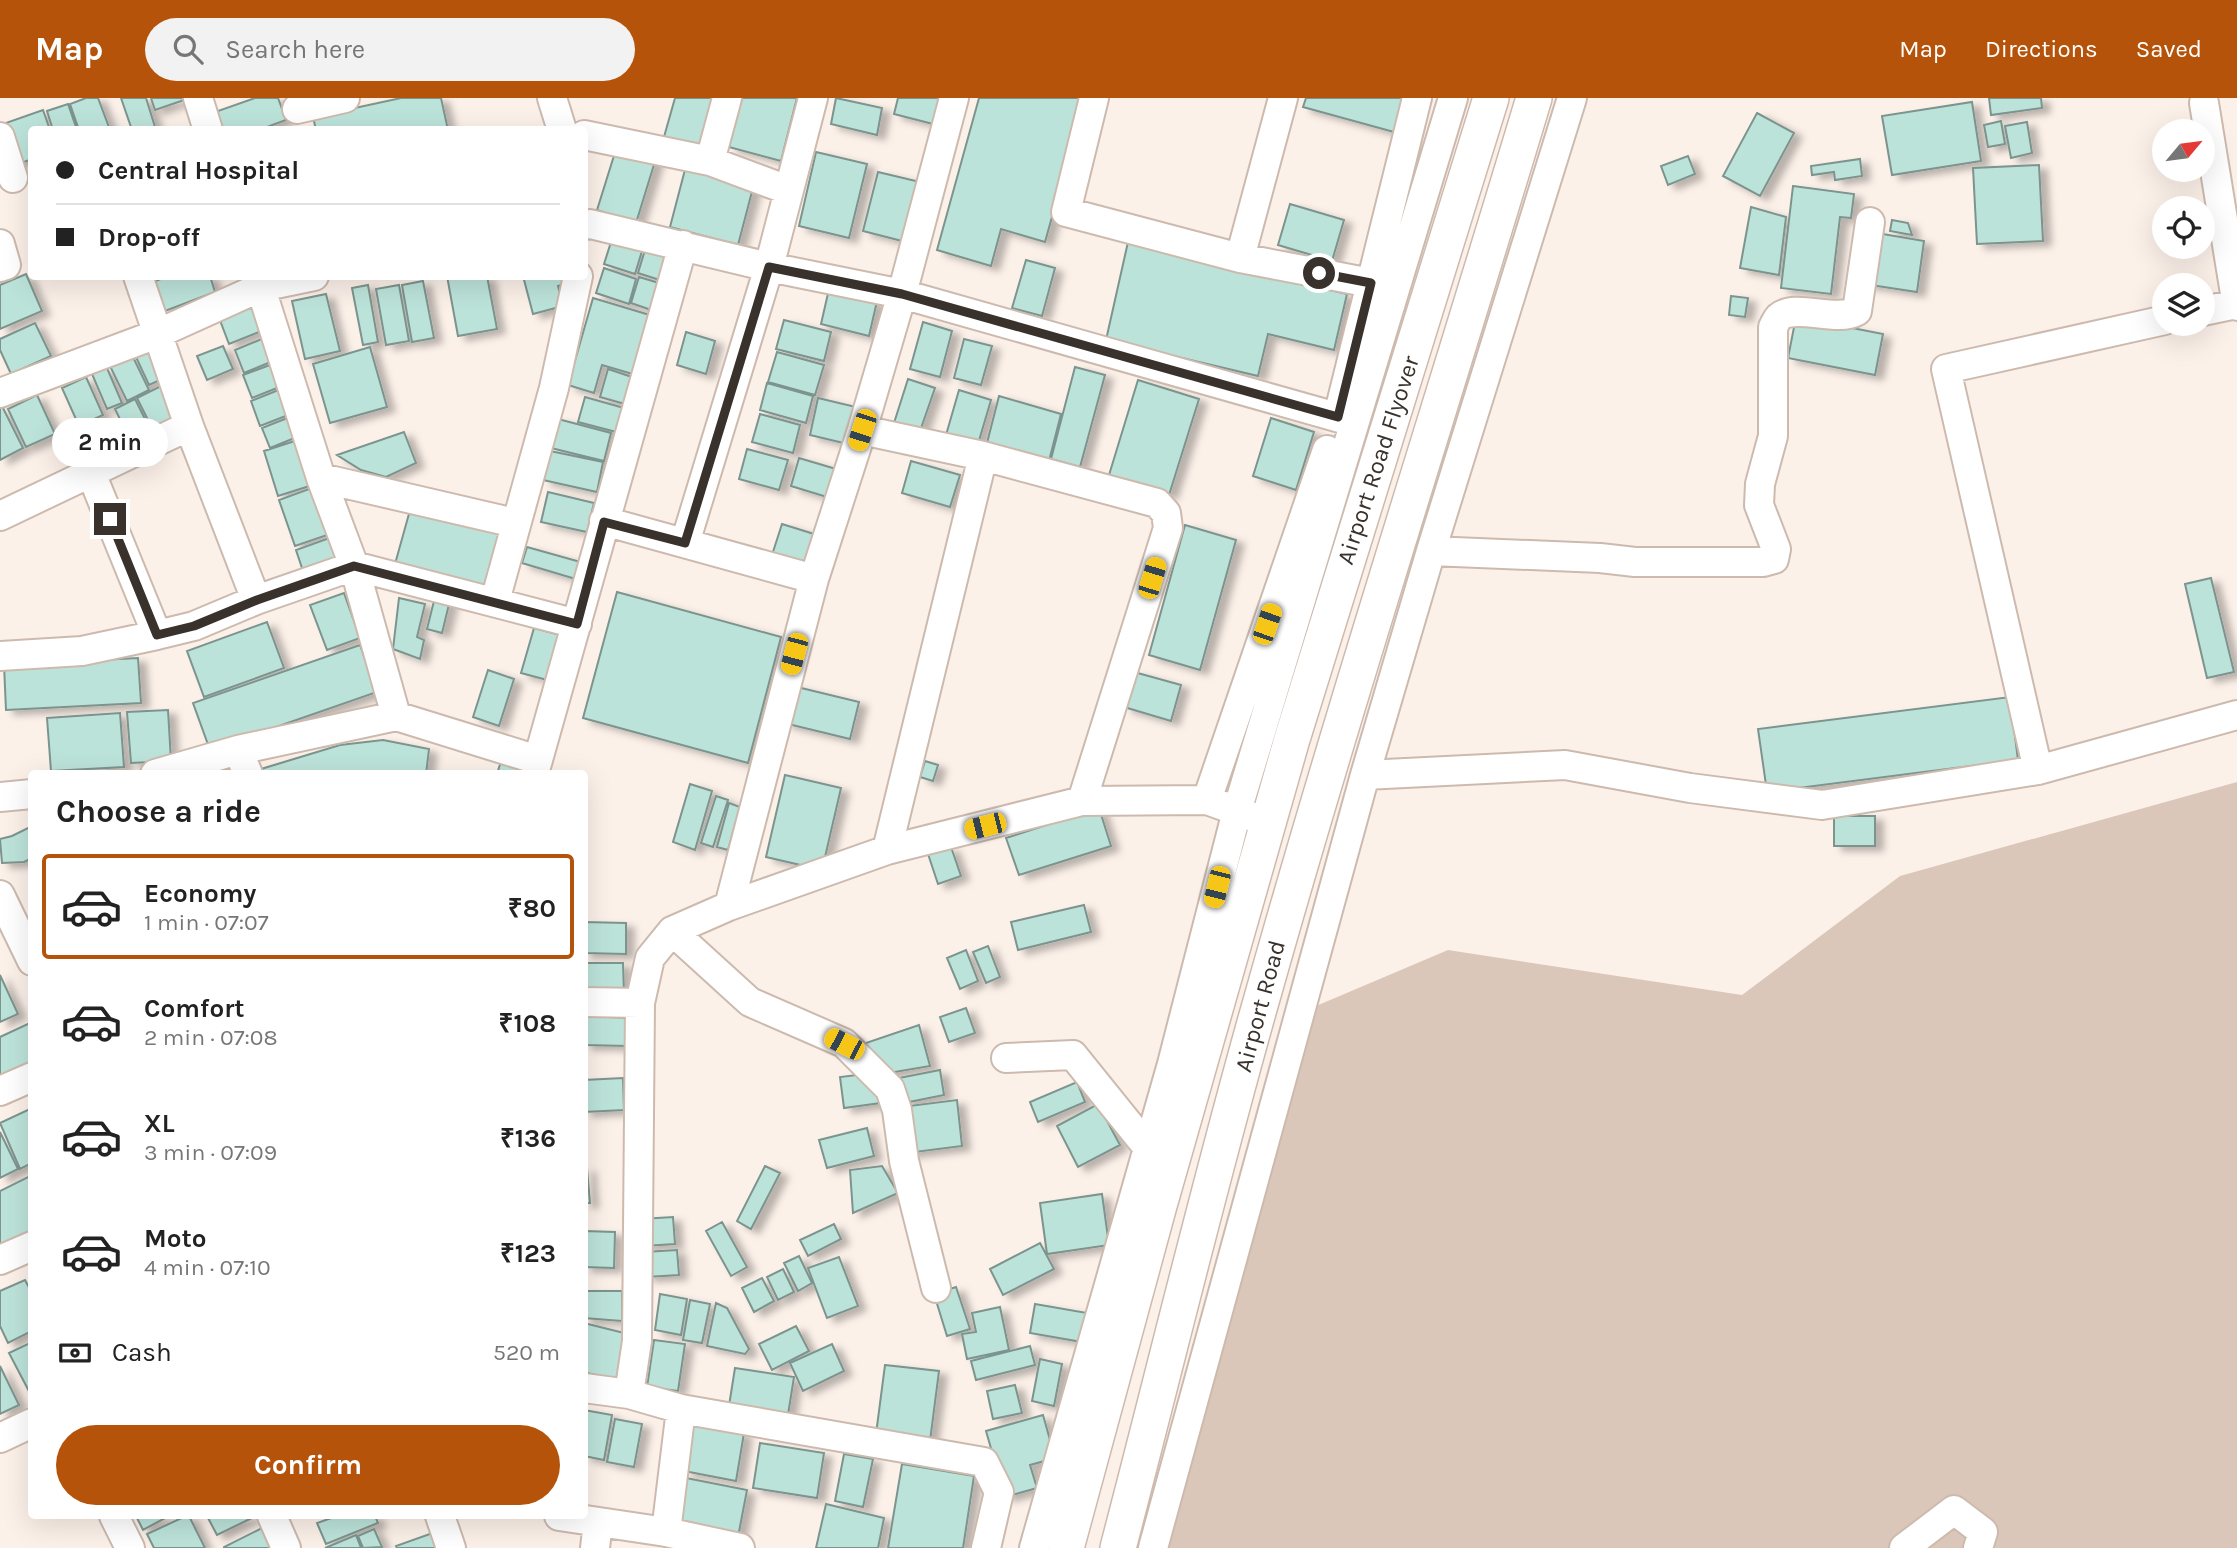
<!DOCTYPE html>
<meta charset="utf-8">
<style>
:root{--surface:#fff;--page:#f2f2f2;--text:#222;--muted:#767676;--line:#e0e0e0;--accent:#b45309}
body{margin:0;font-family:Karla,sans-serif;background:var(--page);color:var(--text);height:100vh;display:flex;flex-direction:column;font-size:26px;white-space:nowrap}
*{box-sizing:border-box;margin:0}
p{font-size:23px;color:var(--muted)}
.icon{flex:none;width:38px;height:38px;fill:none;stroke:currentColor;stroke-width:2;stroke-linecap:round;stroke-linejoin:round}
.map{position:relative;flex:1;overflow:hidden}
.details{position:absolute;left:28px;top:672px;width:560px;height:749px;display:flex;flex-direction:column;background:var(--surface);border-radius:7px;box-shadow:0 7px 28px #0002}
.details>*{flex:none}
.guide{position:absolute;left:28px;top:28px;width:560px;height:154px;border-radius:7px;box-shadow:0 7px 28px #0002;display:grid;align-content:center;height:154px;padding:0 28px;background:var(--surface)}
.needle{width:46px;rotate:61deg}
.controls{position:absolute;left:2152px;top:21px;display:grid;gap:14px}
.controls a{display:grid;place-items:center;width:63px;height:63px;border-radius:50%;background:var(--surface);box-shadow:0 7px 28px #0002;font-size:35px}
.end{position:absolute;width:32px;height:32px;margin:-16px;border:9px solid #38312c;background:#fff;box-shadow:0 0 0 4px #fff}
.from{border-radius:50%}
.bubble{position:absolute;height:49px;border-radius:24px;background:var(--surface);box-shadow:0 7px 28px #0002;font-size:23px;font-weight:700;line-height:49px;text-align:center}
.car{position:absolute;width:21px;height:42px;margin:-21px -10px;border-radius:9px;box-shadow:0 0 5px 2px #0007;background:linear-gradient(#f5c518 24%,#345 0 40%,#f5c518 0 76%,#345 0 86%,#f5c518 0)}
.guide b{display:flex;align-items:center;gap:24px;height:66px;font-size:26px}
.guide b+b{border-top:2px solid var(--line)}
.guide i{width:18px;height:18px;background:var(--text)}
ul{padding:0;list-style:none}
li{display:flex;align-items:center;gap:21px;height:105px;margin:0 14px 10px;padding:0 14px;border:4px solid transparent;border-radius:7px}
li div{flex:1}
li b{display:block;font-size:26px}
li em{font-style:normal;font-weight:700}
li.active{border-color:var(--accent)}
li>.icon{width:63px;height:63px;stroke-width:1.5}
h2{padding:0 28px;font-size:32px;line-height:84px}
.pay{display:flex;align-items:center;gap:18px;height:77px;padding:0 28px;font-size:26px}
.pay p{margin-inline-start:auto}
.action{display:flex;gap:14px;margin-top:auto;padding:14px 28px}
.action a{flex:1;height:80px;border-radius:42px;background:var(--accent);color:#fff;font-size:28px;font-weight:700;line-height:80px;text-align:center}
header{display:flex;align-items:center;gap:42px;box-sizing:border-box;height:98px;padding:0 35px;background:var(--accent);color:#fff}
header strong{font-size:33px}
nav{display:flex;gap:38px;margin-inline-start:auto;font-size:24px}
.search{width:490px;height:63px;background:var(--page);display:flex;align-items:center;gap:18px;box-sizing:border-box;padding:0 24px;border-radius:38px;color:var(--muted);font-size:26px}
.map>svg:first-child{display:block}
.green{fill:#dbc7ba}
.building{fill:#bce3da;stroke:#7d948e;stroke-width:2;filter:url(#shadow)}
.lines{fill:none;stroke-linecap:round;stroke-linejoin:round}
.minor-casing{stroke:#cdbaae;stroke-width:32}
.major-casing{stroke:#cdbaae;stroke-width:38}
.minor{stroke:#fff;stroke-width:28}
.major{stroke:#fff;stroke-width:35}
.route{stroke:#38312c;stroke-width:9}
.labels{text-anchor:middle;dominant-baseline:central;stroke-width:5;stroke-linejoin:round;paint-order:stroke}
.street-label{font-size:24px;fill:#38312c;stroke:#fff}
</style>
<header>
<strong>Map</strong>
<div class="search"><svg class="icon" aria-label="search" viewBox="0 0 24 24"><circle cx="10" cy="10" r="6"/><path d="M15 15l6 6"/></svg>Search here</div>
<nav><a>Map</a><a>Directions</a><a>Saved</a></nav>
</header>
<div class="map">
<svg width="2237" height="1450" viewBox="0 0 2237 1450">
<defs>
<filter id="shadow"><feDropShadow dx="8" dy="4.5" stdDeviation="3.5" flood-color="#0004"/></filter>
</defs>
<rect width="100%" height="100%" fill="#fcf1e9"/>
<path class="green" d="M2237,684V1450H1155L1316,908L1448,852L1742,897L1900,778Z"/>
<path class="building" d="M86,0H98L110,32H79L70,6Z
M121,0H146L155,29L132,32Z
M151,0H187V1L155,12Z
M255,0H278L286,22L259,32H221L215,14Z
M401,0H441L448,32H316L313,19Z
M675,0H718L703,57L662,46Z
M742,0H797L781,63L729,49Z
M836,0L882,10L877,37L831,26Z
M898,0H944L937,27L894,16Z
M979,0H1085L1045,144L1001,131L991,168L937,152Z
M1306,0H1403L1394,34L1303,9Z
M1989,0H2041L2042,10L1991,17Z
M1972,4L1981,63L1892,77L1882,18Z
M68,6L77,32H53L47,13Z
M43,12L50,32H32V61L13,68L0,27Z
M1757,15L1794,35L1760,98L1723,78Z
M2001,23L2005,46L1988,49L1984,27Z
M2027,24L2032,55L2011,60L2005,28Z
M617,48L656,60L636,125L597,112Z
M816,54L867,66L849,140L799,128Z
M1688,58L1695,76L1668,87L1661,68Z
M1860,61L1862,78L1835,82L1834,74L1812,77L1811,68Z
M687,64L755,82L738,147L670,129Z
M2039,67L2043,143L1977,146L1973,70Z
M878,74L920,84L906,144L863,133Z
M1793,88L1854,96L1851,120L1840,119L1831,196L1781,190Z
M1290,106L1344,122L1332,163L1278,147Z
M1751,109L1786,119L1779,177L1740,170Z
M1892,122L1908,125L1912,137L1890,133Z
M1871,134L1924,143L1917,194L1864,186Z
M611,144L642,153L635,176L604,166Z
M1128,144L1347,196L1334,252L1268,236L1258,278L1106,242Z
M645,152L676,162L669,185L638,175Z
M1026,162L1055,170L1042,218L1012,210Z
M604,170L636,181L629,206L596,195Z
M26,176L42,213L0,231V187Z
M168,178H210L215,194L165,213L153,184Z
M447,178H487L497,231L458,238Z
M523,178H563L565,186L558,188L563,208L533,216Z
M639,179L669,188L660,215L631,205Z
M423,183L434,240L412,244L402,187Z
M368,187L378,244L363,247L352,190Z
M399,187L409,243L386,247L376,191Z
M829,191L877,203L869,238L821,226Z
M326,196L340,253L305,261L292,203Z
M1731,198L1748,200L1745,219L1729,217Z
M593,200L653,218L636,277L602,267L594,295L568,287Z
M252,203L264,232L229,246L218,217Z
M1796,219L1883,236L1875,277L1788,260Z
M784,222L831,234L824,263L776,251Z
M923,224L952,233L940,279L910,271Z
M35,225L51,258L11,276L0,252V241Z
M686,234L715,243L706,276L677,267Z
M269,238L278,261L244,275L235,252Z
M964,241L992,248L981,287L954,280Z
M223,248L233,271L207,282L197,258Z
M370,249L387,309L330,325L313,266Z
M155,250L169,278L149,287L136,259Z
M777,254L824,267L815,297L768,284Z
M132,257L149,292L127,303L110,268Z
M278,264L287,286L252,300L243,277Z
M1075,269L1105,277L1080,369L1051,361Z
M107,270L122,305L107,311L92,276Z
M608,271L632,279L625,306L600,299Z
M86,279L103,317L79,328L62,290Z
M908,281L935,290L920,333L894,325Z
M1138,282L1199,301L1169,397L1109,377Z
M767,285L813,298L806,325L760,312Z
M161,288L177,320L153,332L137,300Z
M286,289L296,314L260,328L251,303Z
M959,292L991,302L978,346L946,337Z
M37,297L55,336L26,349L8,311Z
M999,298L1061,316L1049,363L986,349Z
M585,299L631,312L624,336L578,324Z
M818,300L860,310L852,347L810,337Z
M135,301L149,329L129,340L115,311Z
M2,308L23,350L0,362V309Z
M760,316L800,327L793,355L752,344Z
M295,317L302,337L270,350L262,330Z
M1271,320L1314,334L1296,392L1253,378Z
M558,321L611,335L604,363L551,350Z
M404,334L416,365L386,379L361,372L337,357Z
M307,339L322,384L278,398L264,353Z
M747,351L788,362L779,392L739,381Z
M550,353L603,364L597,394L543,382Z
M799,360L836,371L827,399L791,388Z
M911,363L960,377L950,409L902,395Z
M320,387L336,434L295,448L279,402Z
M548,394L594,405L587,434L541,424Z
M412,405L508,434L490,495L395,466Z
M782,426L814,436L804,470L771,460Z
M1185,427L1236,442L1200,572L1149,557Z
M335,438L344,462L304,476L296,452Z
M527,449L584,465L579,482L522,465Z
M2211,480L2234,574L2207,580L2185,486Z
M617,494L781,539L748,665L583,620Z
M344,495L360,540L327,552L310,507Z
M435,499L450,502L442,535L427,531Z
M399,500L425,506L417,539L424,542L420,561L393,551Z
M267,524L284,570L204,599L187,553Z
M534,530L564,538L551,583L521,575Z
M360,547L377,594L210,652L193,605Z
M138,560L141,605L6,612L4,567Z
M488,572L514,581L499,628L473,619Z
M1134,574L1181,587L1171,623L1124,609Z
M793,588L859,604L850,641L784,625Z
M2010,599L2018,662L1767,694L1758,631Z
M168,612L171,663L131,665L127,614Z
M120,615L124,669L51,673L47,620Z
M383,642L429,651L426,676H262L261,671L340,647Z
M502,660L532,676H497Z
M925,663L938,667L933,683L920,679Z
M785,677L841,690L822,772L766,759Z
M690,686L712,693L695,752L673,744Z
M716,698L728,702L713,749L701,745Z
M729,705L740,709L728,752L717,749Z
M1099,710L1111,748L1019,777L1006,740Z
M1834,718H1875V748H1834Z
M32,728V760L24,764L2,765L0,741L12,738Z
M951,749L961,778L938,786L928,756Z
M1084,807L1091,834L1018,852L1011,824Z
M584,824L626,825V856L584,855Z
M988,848L1000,879L986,885L973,854Z
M966,852L978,883L960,891L947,860Z
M584,865H623L624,897H584Z
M0,877L18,916L0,924Z
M966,910L975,935L949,944L940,919Z
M584,918L630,920L629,948L584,947Z
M32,924V971L3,984L0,976V939Z
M919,927L930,968L883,976L863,946Z
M940,972L944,997L904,1005L899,980Z
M873,975L888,1004L844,1010L840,979Z
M623,980L624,1012L584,1014V982Z
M1077,984L1085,1004L1038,1024L1030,1004Z
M957,1002L962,1048L907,1055L901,1009Z
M1098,1006L1120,1047L1078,1069L1057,1028Z
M32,1010V1065L20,1071L0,1025Z
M867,1030L874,1058L827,1070L819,1042Z
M0,1034L18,1071L0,1080Z
M765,1068L780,1075L751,1131L737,1123Z
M882,1068L898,1095L853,1115L850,1072Z
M584,1070H587L590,1105H584Z
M32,1077V1133L0,1148V1093Z
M1102,1096L1109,1147L1047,1156L1040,1105Z
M673,1119L675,1146L643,1148L641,1121Z
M722,1124L747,1169L731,1178L706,1133Z
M834,1126L841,1141L808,1158L800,1142Z
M584,1133L615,1134L614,1170L584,1169Z
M1040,1145L1054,1171L1003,1197L990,1171Z
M677,1152L679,1177L646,1179L644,1154Z
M799,1158L812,1185L798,1193L784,1165Z
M839,1159L858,1208L827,1220L808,1170Z
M783,1171L794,1194L778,1202L767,1179Z
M762,1180L774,1203L754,1214L742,1190Z
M25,1182L32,1195V1233L8,1245L0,1228V1193Z
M956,1189L970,1231L947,1238L934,1196Z
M584,1193H622V1223L584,1220Z
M660,1196L687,1201L681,1237L655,1232Z
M690,1202L710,1206L702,1245L683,1242Z
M716,1205L727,1210L749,1251L745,1256L707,1248Z
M1035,1206L1087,1215L1082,1244L1030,1235Z
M1000,1209L1009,1252L967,1261L962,1236L976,1234L972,1215Z
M584,1225L632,1237L621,1284L584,1274Z
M796,1228L809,1253L772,1272L759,1246Z
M654,1242L685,1246L678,1293L647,1289Z
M32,1244V1299L9,1255Z
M832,1246L844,1273L803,1293L790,1265Z
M1030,1248L1035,1267L976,1282L971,1263Z
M1040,1261L1062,1266L1054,1308L1032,1303Z
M885,1267L939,1273L930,1343L876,1336Z
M0,1268L19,1307L0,1316Z
M735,1270L794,1279L787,1323L728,1314Z
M1015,1287L1022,1315L993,1321L987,1293Z
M584,1312L612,1317L604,1362L584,1358Z
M1043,1317L1055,1360L1030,1367L1037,1390L1005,1399L986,1333Z
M615,1321L642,1326L634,1369L607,1364Z
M693,1325L744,1335L736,1383L684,1373Z
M760,1345L824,1355L817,1400L753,1390Z
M844,1356L873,1361L863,1409L835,1403Z
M902,1366L974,1378L963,1450H888Z
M681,1379L747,1392L738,1439L672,1425Z
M826,1406L884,1420L878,1450H816Z
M136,1418H169L143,1432Z
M186,1418H189L205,1450H154L147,1436Z
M207,1418H256L217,1437Z
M337,1418H375L378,1425L326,1446L317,1425Z
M262,1430L273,1450H224V1449Z
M374,1431L382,1449L363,1450L358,1438Z
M441,1432L447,1450H397L396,1448Z
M356,1437L361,1450H325Z"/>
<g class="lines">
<g class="minor-casing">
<path id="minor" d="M198,0L208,32
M552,0L562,32
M1094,0L1066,114L1240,160L1371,185L1389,192
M2204,5L2237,208
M297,11L345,0
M584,37L710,63L788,92
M0,39L13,80
M710,63L727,0
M584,127L590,126L769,169L902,196L1354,324
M0,146L6,167L0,169
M1240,160L1283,0
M138,178L189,328L256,502
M257,178L321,380L354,468L396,618
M2203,213L2237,206
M0,295L157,236L261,189L314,178
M1341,306L1417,0
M862,332L983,358L1157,405L1166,415L1168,430L1082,703
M91,375L157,537
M321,380L515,425
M0,418L189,328
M604,423L814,481
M685,445L769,169L813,0
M1431,453L1600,460L1635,464H1763L1774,461L1776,451L1759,407L1760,386L1773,338V229C1775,226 1776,222 1779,219C1796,205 1836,225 1857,213L1870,124
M495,503L554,290L578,178
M0,558L82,553L157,537L194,528L256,502L354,468L577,526
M238,652L248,676
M2038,672L1946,271L2165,222
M155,676L238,652L396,618L538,662
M534,676L683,147
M1365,677L1565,667L1690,690L1822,707L2038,672L2237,617
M0,699L32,696
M1207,702L1327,352
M887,752L983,358
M0,797L32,863
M729,808L814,481L862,332L902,196L954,0
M672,833L750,904L844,945L890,991L897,1012L904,1063L936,1190
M584,904L640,905
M1006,960L1073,957L1148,1050
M0,993L32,979
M0,1162L32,1148
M584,1290L629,1296L681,1311L984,1364L999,1394L986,1450
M629,1296L637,1243L640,905L650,860L672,833L729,808L887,752L1082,703L1207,702L1254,719
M0,1340L32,1325
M114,1418L130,1450
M272,1418L286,1450
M440,1418L451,1450
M559,1418L666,1434L740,1450
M666,1434L681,1311
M595,1450L598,1424
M1034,1450L1172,966L1237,713L1453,0
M1153,1450L1365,677L1431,453L1572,0
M1904,1450L1954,1412L1983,1434L1978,1450"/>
</g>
<g class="major-casing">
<path id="major" d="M1066,1450L1158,1111L1292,641L1491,0
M1118,1450C1166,1267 1210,1082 1262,900C1347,598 1444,300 1534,0"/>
</g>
<use href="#minor" class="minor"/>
<use href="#major" class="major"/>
</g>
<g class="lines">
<path class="route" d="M110,421L157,537L194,528L257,502L354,468L577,526L604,424L685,445L769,169L902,196L1338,319L1371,185L1319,175"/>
</g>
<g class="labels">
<g class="street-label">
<text transform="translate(1378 362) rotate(-72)">Airport Road Flyover</text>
<text transform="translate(1260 908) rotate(-75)">Airport Road</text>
</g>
</g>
</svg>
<div class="controls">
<a><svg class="needle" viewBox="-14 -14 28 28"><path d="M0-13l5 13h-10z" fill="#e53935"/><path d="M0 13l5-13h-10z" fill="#767676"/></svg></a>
<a><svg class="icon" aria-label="locate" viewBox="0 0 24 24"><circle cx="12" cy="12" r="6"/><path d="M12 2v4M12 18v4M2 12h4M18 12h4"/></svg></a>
<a><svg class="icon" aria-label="layers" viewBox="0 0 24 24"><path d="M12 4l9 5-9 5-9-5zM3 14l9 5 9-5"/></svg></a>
</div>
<i class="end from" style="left:1319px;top:175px"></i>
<i class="end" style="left:110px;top:421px"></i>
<div class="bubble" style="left:52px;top:320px;width:116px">2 min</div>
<i class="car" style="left:862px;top:332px;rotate:198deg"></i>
<i class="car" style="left:1152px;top:480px;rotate:17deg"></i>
<i class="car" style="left:1267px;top:526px;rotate:19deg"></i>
<i class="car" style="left:794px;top:556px;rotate:195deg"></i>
<i class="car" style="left:985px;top:728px;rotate:256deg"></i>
<i class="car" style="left:1217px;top:789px;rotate:194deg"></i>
<i class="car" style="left:844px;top:946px;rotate:297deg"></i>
<div class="guide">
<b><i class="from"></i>Central Hospital</b>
<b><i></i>Drop-off</b>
</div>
<section class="details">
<h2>Choose a ride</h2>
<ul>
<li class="active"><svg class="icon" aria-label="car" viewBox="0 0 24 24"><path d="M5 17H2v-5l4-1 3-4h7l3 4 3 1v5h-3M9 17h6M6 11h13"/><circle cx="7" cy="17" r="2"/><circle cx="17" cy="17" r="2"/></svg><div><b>Economy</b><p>1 min · 07:07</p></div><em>₹80</em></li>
<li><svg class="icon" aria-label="car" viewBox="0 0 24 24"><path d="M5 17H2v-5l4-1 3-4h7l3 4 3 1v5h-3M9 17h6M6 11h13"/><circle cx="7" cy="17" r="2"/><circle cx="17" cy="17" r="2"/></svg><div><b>Comfort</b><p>2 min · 07:08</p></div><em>₹108</em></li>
<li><svg class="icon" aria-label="car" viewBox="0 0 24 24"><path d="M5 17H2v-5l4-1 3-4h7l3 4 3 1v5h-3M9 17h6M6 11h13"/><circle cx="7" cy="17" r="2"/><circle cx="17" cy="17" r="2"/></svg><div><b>XL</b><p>3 min · 07:09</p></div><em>₹136</em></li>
<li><svg class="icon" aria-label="car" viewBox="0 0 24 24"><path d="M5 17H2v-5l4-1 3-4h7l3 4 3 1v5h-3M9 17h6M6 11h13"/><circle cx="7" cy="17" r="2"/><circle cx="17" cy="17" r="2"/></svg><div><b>Moto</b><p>4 min · 07:10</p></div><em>₹123</em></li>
</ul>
<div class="pay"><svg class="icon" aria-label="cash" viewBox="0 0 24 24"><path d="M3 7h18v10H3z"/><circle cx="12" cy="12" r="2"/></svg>Cash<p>520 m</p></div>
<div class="action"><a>Confirm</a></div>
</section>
</div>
